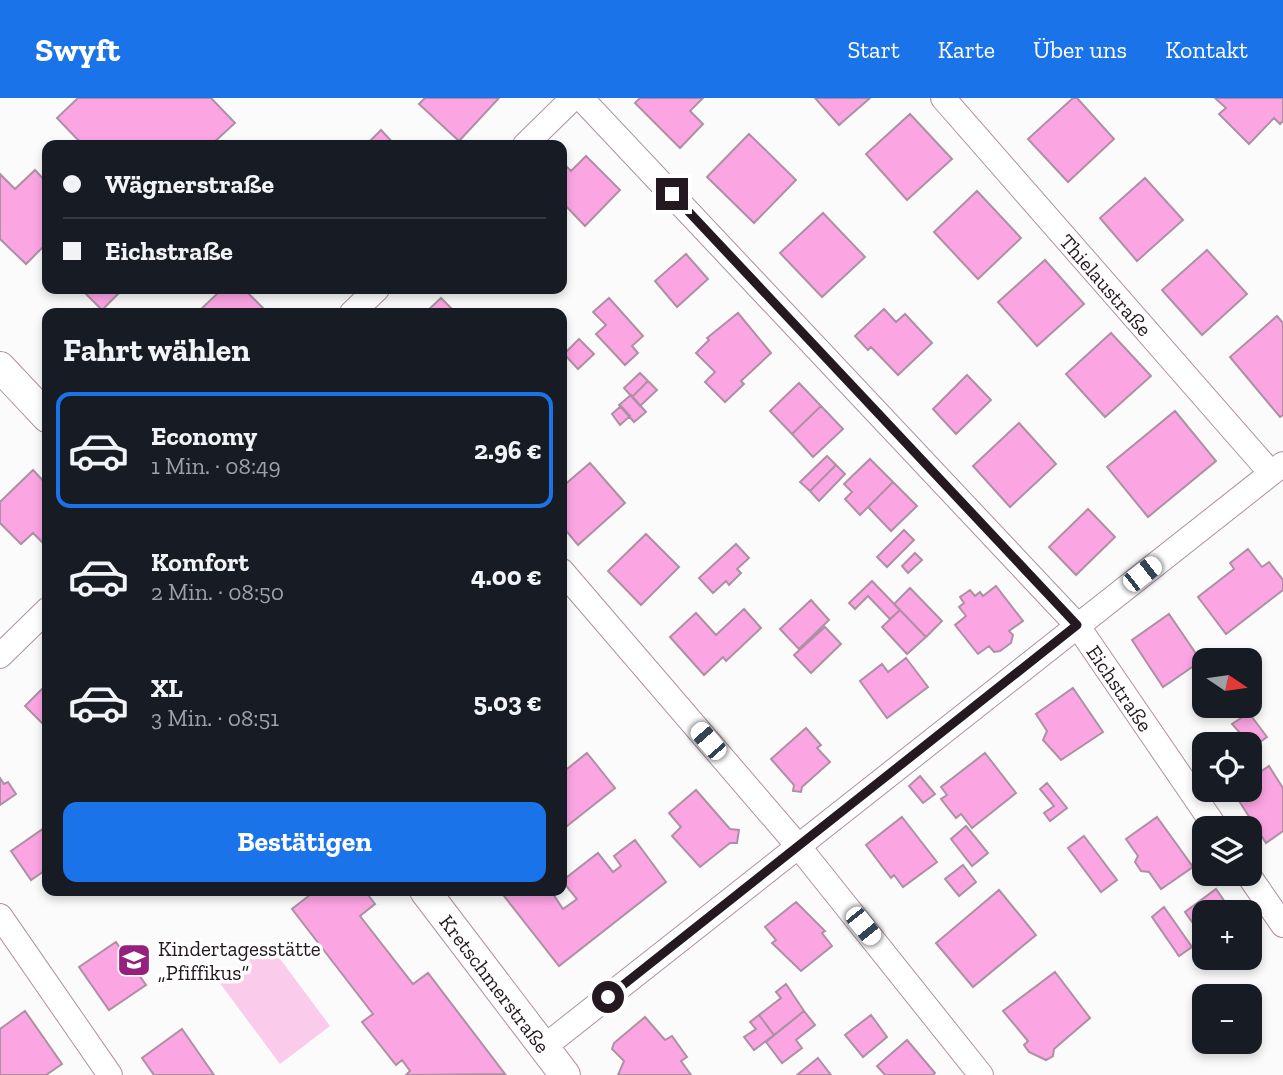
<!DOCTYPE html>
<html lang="de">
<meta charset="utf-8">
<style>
:root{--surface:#171b24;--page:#242831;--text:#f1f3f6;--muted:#9ea1a6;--line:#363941;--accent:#1a73e8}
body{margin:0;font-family:"Zilla Slab",serif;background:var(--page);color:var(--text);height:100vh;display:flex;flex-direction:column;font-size:26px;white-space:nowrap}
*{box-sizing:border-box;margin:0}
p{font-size:23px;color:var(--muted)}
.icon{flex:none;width:38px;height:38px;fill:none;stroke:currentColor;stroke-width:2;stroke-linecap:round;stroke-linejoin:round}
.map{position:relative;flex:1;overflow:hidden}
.panel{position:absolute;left:42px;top:210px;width:525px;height:588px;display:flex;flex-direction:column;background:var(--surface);border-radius:14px;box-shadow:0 4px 10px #0003}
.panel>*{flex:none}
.guide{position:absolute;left:42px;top:42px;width:525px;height:154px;border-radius:14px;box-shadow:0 4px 10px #0003;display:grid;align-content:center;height:154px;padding:0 21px;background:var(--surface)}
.needle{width:46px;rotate:103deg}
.buttons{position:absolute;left:1192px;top:550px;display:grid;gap:14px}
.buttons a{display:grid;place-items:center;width:70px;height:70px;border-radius:14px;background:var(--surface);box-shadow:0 4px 10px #0003;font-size:35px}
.end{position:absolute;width:32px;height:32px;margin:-16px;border:9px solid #251921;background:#fff;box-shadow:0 0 0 4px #fff}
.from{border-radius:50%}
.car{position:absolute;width:21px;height:42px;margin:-21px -10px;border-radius:9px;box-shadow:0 0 5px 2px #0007;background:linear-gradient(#fff 24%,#345 0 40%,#fff 0 76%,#345 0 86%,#fff 0)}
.guide b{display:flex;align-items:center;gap:24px;height:66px;font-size:26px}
.guide b+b{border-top:2px solid var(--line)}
.guide i{width:18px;height:18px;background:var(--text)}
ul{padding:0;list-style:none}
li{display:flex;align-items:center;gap:21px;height:116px;margin:0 14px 10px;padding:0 7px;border:4px solid transparent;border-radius:14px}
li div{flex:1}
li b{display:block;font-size:26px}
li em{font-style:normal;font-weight:700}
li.active{border-color:var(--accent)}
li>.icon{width:63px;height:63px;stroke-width:1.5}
h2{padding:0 21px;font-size:32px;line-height:84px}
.primary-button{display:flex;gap:14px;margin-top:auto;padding:14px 21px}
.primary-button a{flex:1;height:80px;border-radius:14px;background:var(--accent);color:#fff;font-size:28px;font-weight:700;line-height:80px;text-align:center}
header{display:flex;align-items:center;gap:42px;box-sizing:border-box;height:98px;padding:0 35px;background:var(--accent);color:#fff}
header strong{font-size:33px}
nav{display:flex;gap:38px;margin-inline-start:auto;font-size:24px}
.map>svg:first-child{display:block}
.green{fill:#facbeb}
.building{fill:#fca5e3;stroke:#ae90a4;stroke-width:2}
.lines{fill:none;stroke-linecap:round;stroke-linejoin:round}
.minor-casing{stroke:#af90a5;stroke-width:26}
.tertiary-casing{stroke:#af90a5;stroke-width:32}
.minor{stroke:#fff;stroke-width:24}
.tertiary{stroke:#fff;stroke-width:30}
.route{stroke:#251921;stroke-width:9}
.labels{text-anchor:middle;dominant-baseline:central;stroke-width:7;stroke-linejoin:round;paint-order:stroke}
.street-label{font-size:21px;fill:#251921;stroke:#fff}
.poi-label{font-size:21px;fill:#251921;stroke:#fff;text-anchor:start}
</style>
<header>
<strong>Swyft</strong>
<nav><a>Start</a><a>Karte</a><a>Über uns</a><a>Kontakt</a></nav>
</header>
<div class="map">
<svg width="1283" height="977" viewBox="0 0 1283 977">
<rect width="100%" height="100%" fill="#fbfbfb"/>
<path class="green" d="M269,846L330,928L280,966L219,884Z"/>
<path class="building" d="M78,0H211L235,25L211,47H78L81,45L57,20Z
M425,0H499L459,43L419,6Z
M640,0H703L690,13L703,26L680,50L635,5Z
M815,0H870L839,27Z
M1073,0H1077L1114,41L1068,84L1028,41Z
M1215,0H1283V23L1280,26L1274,20L1249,46L1219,16L1226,10Z
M910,16L952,61L907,102L866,56Z
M381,32L395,47H366Z
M749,36L796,82L754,125L707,79Z
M586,58L620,92L585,128L562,104V70L565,67L571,73Z
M35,72L47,85V145L26,166L0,141V76L15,91Z
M1145,80L1183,122L1137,163L1100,120Z
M977,93L1021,140L978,181L934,134Z
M823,115L865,159L822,199L780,155Z
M1207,152L1247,196L1202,237L1162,192Z
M686,156L708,181L677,209L655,183Z
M1045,162L1084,206L1037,248L998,204Z
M81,191H123L102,212Z
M222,191H244L268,215H197Z
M441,200L456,215H425Z
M609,200L643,238L632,248L638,255L625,267L596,236L606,227L593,214Z
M884,211L896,224L905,216L932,245L898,277L871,249L868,252L855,238Z
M738,215L771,255L741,283L744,286L725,304L705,284L715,274L696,255L709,242L707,240Z
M1277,218L1283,225V317L1280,319L1230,259Z
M1111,235L1151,278L1105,319L1066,276Z
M579,241L594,256L578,271L564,256Z
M640,275L648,283L632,299L624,290Z
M967,277L991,302L956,336L933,311Z
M648,283L657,292L640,308L632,299Z
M799,285L821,308L792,336L770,313Z
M631,297L646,314L634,324L619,307Z
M621,308L630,318L620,327L612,316Z
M821,308L843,331L813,359L792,336Z
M1175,313L1216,363L1148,419L1107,369Z
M1019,325L1056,366L1010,409L973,368Z
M827,358L836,367L810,393L800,384Z
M870,361L893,384L860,417L845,401L852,394L844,386Z
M590,365L625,405L578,447L562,428V389Z
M836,367L845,376L819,403L810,393Z
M33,372L47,387L46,448L33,435L21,446L0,425V404Z
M893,384L917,408L891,433L868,409Z
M1088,411L1115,439L1076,477L1049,449Z
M904,432L914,442L887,469L877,459Z
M646,436L679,469L641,507L608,473Z
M736,446L749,460L737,471L741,475L729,487L726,483L713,495L699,480Z
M1248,451L1262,469L1269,464L1283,482V492L1226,536L1198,499L1234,471L1230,465Z
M915,455L922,462L908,475L902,468Z
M872,483L900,512L890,521L868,498L855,511L849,505Z
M996,488L1023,523L1009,533L1013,537L1011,545L1000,553L994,554L989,548L978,556L955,527L966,518L959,509L964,505L960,499L970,492L975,498L980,494L983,498Z
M910,490L942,523L926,539L894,506Z
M811,502L829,522L799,551L780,531Z
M744,511L761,530L726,563L723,559L704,577L670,539L696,515L716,537Z
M900,512L926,539L907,556L882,529Z
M1169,516L1201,563L1163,589L1132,542Z
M825,529L841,546L811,575L794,557Z
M906,560L928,589L887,620L860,583L882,566L888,574Z
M47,586V630L25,608Z
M1073,590L1103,634L1061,662L1043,642L1047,633L1036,616Z
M1249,615L1267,639L1250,651V646L1232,626Z
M806,630L821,647L817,650L830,664L802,689L801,694L793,693L794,687L771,661Z
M587,655L615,690L562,732V675Z
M985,655L1016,695L972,730L961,716L956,720L941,701L947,697L941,689Z
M1269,668L1283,690V733L1266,745L1232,692L1250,691V681Z
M920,678L935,696L923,705L909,688Z
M0,680L4,686L8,684L16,696L0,707Z
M1047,685L1067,710L1050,723L1044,715L1054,708L1040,691Z
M696,692L730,731L739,732L737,745H730L700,769L672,738L681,729L669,715Z
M902,719L937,764L903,789L894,777L891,780L866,747Z
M1157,719L1193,769L1161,791L1149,774L1141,773L1135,764L1138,758L1126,741Z
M47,728V771L31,782L11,753Z
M966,728L988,755L972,768L951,741Z
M1084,738L1117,782L1101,794L1068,750Z
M635,742L666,784L559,868L500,793H551L563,811L577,801L562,783L598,755L613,774L621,768L614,758Z
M963,767L976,784L959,798L945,781Z
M1216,791L1232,814H1204V841L1185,814Z
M999,792L1036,837L973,889L936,845Z
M315,793H365L375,806L360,818L413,886L428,875L505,976L406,977L410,973L402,962L396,967L362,924L373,916L292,811Z
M796,804L825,833L822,835L832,848L801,873L772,845L776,842L765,829Z
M1164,809L1192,849L1179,858L1152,819Z
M116,844L146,887L109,912L79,869Z
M1055,874L1090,920L1054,951L1053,958L1046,962L1029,954L1024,947L1028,943L1003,913Z
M786,886L804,913L774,937L759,917L781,900L776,894Z
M25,913L62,966L46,977H0V931Z
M804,913L815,927L796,942L802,950L782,965L766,944Z
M759,917L774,937L754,952L744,939L756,931L750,924Z
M871,917L887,939L863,959L845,937Z
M645,919L665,942L672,938L687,959L681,963L691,977H618L624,963L612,951L614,945Z
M182,931L214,977H154L142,960Z
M907,942L935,975L933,977H885L877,968Z
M818,960L831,977H797Z"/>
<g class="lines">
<g class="minor-casing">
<g id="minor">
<path id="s1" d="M581,0L1077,527L1216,730"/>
<path id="s2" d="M943,0L1271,375"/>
<path d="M525,47L573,0"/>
<path d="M352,215L377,191"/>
<path d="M562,473L799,749L981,977"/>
<path d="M0,558L47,512"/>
<path d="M1247,775L1283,827"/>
<path d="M0,818L110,977"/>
<path d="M544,949L1283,366"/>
</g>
</g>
<g class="tertiary-casing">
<g id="tertiary">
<path d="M0,269L47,319"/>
<path id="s3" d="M425,793L565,977"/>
</g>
</g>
<use href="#minor" class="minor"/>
<use href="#tertiary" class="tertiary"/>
</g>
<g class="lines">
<path class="route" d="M608,899L1077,527L672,96"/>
</g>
<defs>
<g id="school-square" transform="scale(1.75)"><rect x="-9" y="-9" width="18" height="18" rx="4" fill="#96207d" stroke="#fff"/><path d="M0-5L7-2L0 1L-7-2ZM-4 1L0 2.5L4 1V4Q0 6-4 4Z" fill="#fff"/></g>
</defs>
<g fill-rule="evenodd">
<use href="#school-square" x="134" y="862"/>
</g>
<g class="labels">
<g class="street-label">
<text stroke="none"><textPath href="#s2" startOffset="248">Thielaustraße</textPath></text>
<text stroke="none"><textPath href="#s1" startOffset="800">Eichstraße</textPath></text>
<text stroke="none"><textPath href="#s3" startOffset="116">Kretschmerstraße</textPath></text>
</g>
<g class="poi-label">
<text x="158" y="850">Kindertagesstätte<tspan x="158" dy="24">„Pfiffikus“</tspan></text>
</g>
</g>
</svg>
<div class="buttons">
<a><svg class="needle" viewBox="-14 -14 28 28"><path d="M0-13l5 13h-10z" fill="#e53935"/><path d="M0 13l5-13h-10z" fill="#9ea1a6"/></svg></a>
<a><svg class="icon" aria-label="locate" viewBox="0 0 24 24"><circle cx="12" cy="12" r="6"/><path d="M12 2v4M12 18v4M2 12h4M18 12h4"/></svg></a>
<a><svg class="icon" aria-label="layers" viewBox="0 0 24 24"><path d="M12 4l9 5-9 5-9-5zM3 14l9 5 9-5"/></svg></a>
<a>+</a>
<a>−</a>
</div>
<i class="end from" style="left:608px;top:899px"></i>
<i class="end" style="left:672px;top:96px"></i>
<i class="car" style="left:1142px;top:476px;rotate:52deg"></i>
<i class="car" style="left:708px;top:643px;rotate:319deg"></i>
<i class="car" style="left:863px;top:828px;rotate:141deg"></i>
<div class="guide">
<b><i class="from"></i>Wägnerstraße</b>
<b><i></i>Eichstraße</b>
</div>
<section class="panel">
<h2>Fahrt wählen</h2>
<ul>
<li class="active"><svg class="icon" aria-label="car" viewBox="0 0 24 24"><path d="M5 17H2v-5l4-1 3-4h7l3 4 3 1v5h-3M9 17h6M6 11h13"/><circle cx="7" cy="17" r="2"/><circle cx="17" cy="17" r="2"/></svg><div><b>Economy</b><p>1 Min. · 08:49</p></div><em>2.96 €</em></li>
<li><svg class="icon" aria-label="car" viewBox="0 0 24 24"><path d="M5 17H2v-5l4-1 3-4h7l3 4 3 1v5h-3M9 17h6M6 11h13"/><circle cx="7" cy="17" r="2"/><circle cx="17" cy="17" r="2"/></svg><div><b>Komfort</b><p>2 Min. · 08:50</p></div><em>4.00 €</em></li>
<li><svg class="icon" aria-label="car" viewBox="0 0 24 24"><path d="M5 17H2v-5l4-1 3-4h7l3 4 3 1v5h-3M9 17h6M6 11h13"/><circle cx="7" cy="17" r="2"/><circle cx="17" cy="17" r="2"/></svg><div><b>XL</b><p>3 Min. · 08:51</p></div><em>5.03 €</em></li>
</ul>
<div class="primary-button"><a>Bestätigen</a></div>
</section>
</div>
